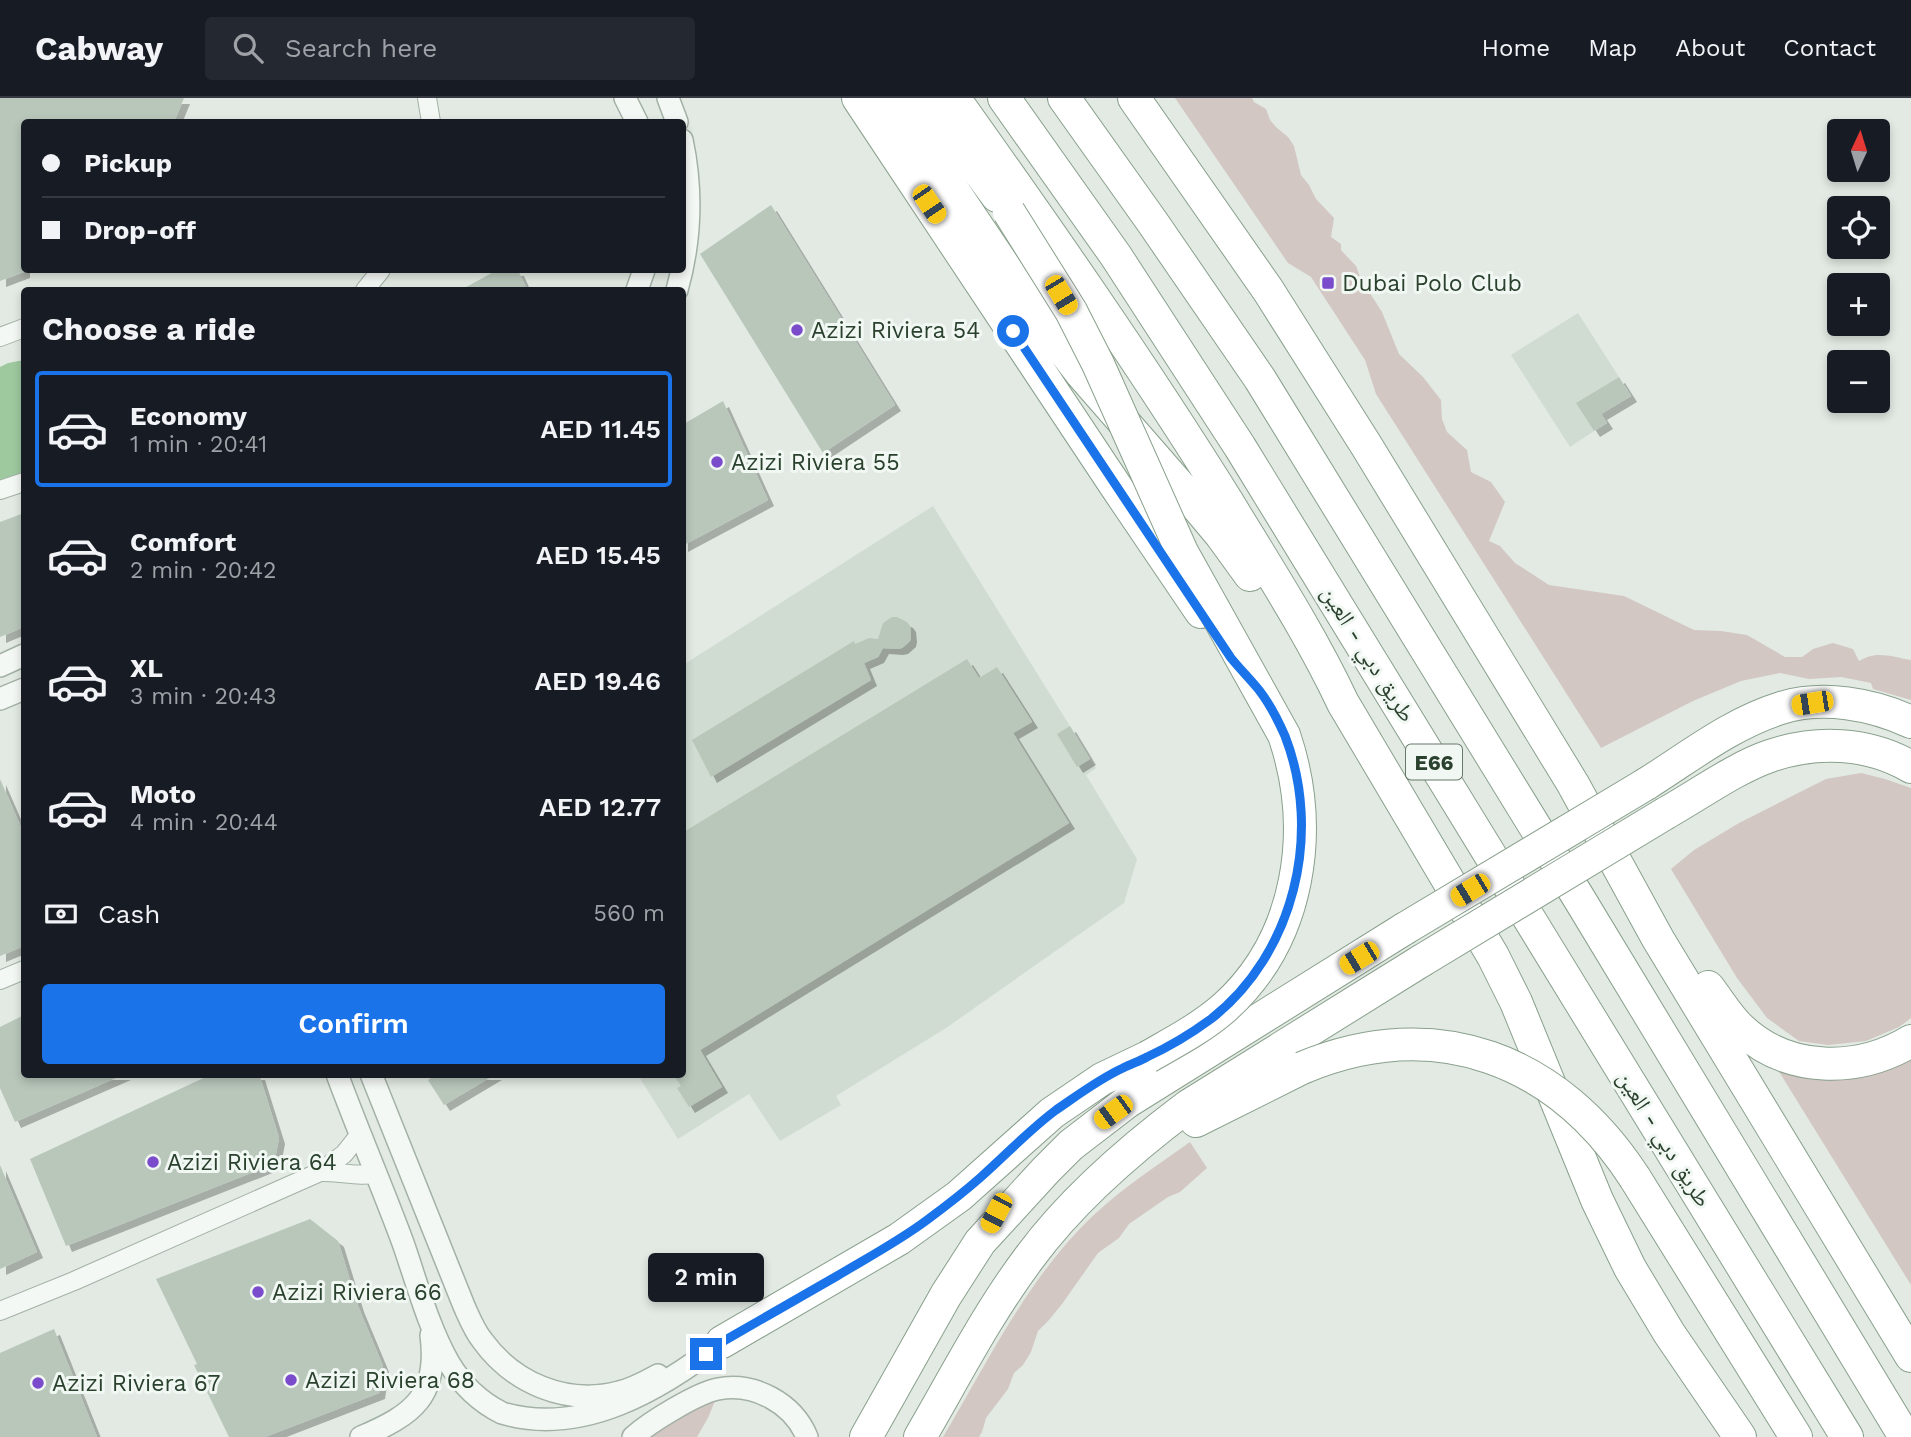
<!DOCTYPE html>
<meta charset="utf-8">
<style>
:root{--surface:#171b24;--page:#242831;--text:#f1f3f6;--muted:#9ea1a6;--line:#363941;--accent:#1a73e8}
body{margin:0;font-family:"Work Sans","Noto Naskh Arabic",sans-serif;background:var(--page);color:var(--text);height:100vh;display:flex;flex-direction:column;font-size:26px;white-space:nowrap}
*{box-sizing:border-box;margin:0}
p{font-size:23px;color:var(--muted)}
.icon{flex:none;width:38px;height:38px;fill:none;stroke:currentColor;stroke-width:2;stroke-linecap:round;stroke-linejoin:round}
.map{position:relative;flex:1;overflow:hidden}
.sheet{position:absolute;left:21px;top:189px;width:665px;height:791px;display:flex;flex-direction:column;background:var(--surface);border-radius:7px;box-shadow:0 4px 10px #0003}
.sheet>*{flex:none}
.top-card{position:absolute;left:21px;top:21px;width:665px;height:154px;border-radius:7px;box-shadow:0 4px 10px #0003;display:grid;align-content:center;height:154px;padding:0 21px;background:var(--surface)}
.needle{width:46px;rotate:4deg}
.buttons{position:absolute;left:1827px;top:21px;display:grid;gap:14px}
.buttons a{display:grid;place-items:center;width:63px;height:63px;border-radius:7px;background:var(--surface);box-shadow:0 4px 10px #0003;font-size:35px}
.end{position:absolute;width:32px;height:32px;margin:-16px;border:9px solid #1a73e8;background:#fff;box-shadow:0 0 0 4px #fff}
.from{border-radius:50%}
.bubble{position:absolute;height:49px;border-radius:7px;background:var(--surface);box-shadow:0 4px 10px #0003;font-size:23px;font-weight:600;line-height:49px;text-align:center}
.car{position:absolute;width:21px;height:42px;margin:-21px -10px;border-radius:9px;box-shadow:0 0 5px 2px #0007;background:linear-gradient(#f5c518 24%,#345 0 40%,#f5c518 0 76%,#345 0 86%,#f5c518 0)}
.top-card b{display:flex;align-items:center;gap:24px;height:66px;font-size:26px}
.top-card b+b{border-top:2px solid var(--line)}
.top-card i{width:18px;height:18px;background:var(--text)}
ul{padding:0;list-style:none}
li{display:flex;align-items:center;gap:21px;height:116px;margin:0 14px 10px;padding:0 7px;border:4px solid transparent;border-radius:7px}
li div{flex:1}
li b{display:block;font-size:26px}
li em{font-style:normal;font-weight:600}
li.active{border-color:var(--accent)}
li>.icon{width:63px;height:63px;stroke-width:1.5}
h2{padding:0 21px;font-size:32px;line-height:84px}
.pay{display:flex;align-items:center;gap:18px;height:77px;padding:0 21px;font-size:26px}
.pay p{margin-inline-start:auto}
.cta{display:flex;gap:14px;margin-top:auto;padding:14px 21px}
.cta a{flex:1;height:80px;border-radius:7px;background:var(--accent);color:#fff;font-size:28px;font-weight:600;line-height:80px;text-align:center}
header{display:flex;align-items:center;gap:42px;box-sizing:border-box;height:98px;padding:0 35px;background:var(--surface);border-bottom:2px solid var(--line)}
header strong{font-size:33px}
nav{display:flex;gap:38px;margin-inline-start:auto;font-size:24px}
.search{width:490px;height:63px;background:var(--page);display:flex;align-items:center;gap:18px;box-sizing:border-box;padding:0 24px;border-radius:7px;color:var(--muted);font-size:26px}
.map>svg:first-child{display:block}
.built{fill:#d0dcd1}
.green{fill:#d3c7c3}
.water{fill:#9ec99f}
.building{fill:#b9c7bb;filter:url(#shadow)}
.lines{fill:none;stroke-linecap:round;stroke-linejoin:round}
.minor-casing{stroke:#a3b1a5;stroke-width:20}
.tertiary-casing{stroke:#a3b1a5;stroke-width:24}
.motorway-casing{stroke:#89a08c;stroke-width:34}
.minor{stroke:#f4f8f5;stroke-width:18}
.tertiary{stroke:#f4f8f5;stroke-width:21}
.motorway{stroke:#fff;stroke-width:32}
.motorway-bridge-casing{stroke:#89a08c;stroke-width:34;stroke-linecap:butt}
.motorway-bridge{stroke:#fff;stroke-width:32}
.route{stroke:#1a73e8;stroke-width:9}
.poi-dot{fill:#7a4bcb;stroke:#f1f7f2;stroke-width:2.5}
.labels{text-anchor:middle;dominant-baseline:central;stroke-width:6;stroke-linejoin:round;paint-order:stroke}
.shield{fill:#f1f7f2;stroke:#667869;stroke-width:2}
.shield-label{font-size:21px;font-weight:bold;fill:#2a412e}
.poi-label{font-size:23px;fill:#2a412e;stroke:#f1f7f2;text-anchor:start}
.street-label{font-size:23px;fill:#2a412e;stroke:#f1f7f2}
</style>
<header>
<strong>Cabway</strong>
<div class="search"><svg class="icon" aria-label="search" viewBox="0 0 24 24"><circle cx="10" cy="10" r="6"/><path d="M15 15l6 6"/></svg>Search here</div>
<nav><a>Home</a><a>Map</a><a>About</a><a>Contact</a></nav>
</header>
<div class="map">
<svg width="1911" height="1339" viewBox="0 0 1911 1339">
<defs>
<filter id="shadow"><feDropShadow dx="6" dy="6" stdDeviation="0" flood-color="#0004"/></filter>
</defs>
<rect width="100%" height="100%" fill="#e2eae3"/>
<path class="built" d="M1578,215L1619,279L1577,305L1594,333L1570,349L1511,257Z
M933,408L1096,670L1086,677L1137,761L1124,805L946,930L836,998L841,1007L780,1043L749,996L678,1041L638,977L682,976L683,567Z"/>
<path class="green" d="M1175,0H1252L1254,4L1266,11L1270,22L1276,29L1288,39L1294,48L1301,77L1309,87L1316,101L1334,120L1331,139L1341,146V152L1356,168L1361,181L1382,214L1399,256L1423,279L1441,302L1442,321L1447,334L1467,352L1471,374L1491,384L1505,404L1489,443L1500,448L1515,465L1549,487L1624,498L1694,532L1721,533L1747,537L1785,559H1802L1813,551L1833,545L1853,551L1859,563C1878,552 1891,559 1911,562V602L1873,591L1871,585L1841,579L1809,581L1780,575L1741,583L1693,603L1601,650L1376,296L1365,262L1311,179L1288,165Z
M1861,675L1885,681L1911,690V920L1899,929L1866,943L1828,947L1799,943L1767,920L1737,880L1671,771L1694,752L1739,725L1800,694L1826,681Z
M1911,958V1187L1778,972L1814,980Z
M1190,1044L1207,1070L1180,1094L1168,1099L1129,1126L1119,1140L1098,1155L1062,1206L1049,1222L1038,1233L1031,1254L1023,1267L1014,1275L1008,1291L986,1320L982,1334L979,1339H943C989,1262 1029,1177 1096,1115C1125,1088 1158,1067 1190,1044Z
M715,1303L708,1320L697,1339H645L697,1307Z"/>
<path class="water" d="M24,262V376L0,385V269L8,265Z"/>
<path class="building" d="M0,0H184L174,24H24V174L0,183Z
M771,107L895,307L823,355L700,156Z
M497,172H518L527,192H461Z
M1619,279L1631,298L1601,316L1607,325L1594,333L1576,305Z
M723,303L768,402L682,448V327Z
M24,415V529L0,539V424Z
M892,519H897L907,524L910,528L911,538L910,543L902,550L897,551L883,550L878,559L864,565L871,582L711,679L692,642L854,543L855,546L869,540L878,541L883,525Z
M967,561L979,580L997,569L1032,624L1013,635L1069,725L700,952L722,989L689,1009L677,990L681,988L673,976H682V735Z
M1070,628L1090,661L1077,669L1057,636Z
M0,681L24,736V848L0,858Z
M24,917V976H125L15,1024L0,990V929Z
M212,976H259L279,1040L274,1066L66,1148L30,1061Z
M437,976H496L444,1007L428,982Z
M0,1067L37,1154L0,1171Z
M310,1121L338,1143L358,1208L383,1268L379,1295L265,1339H229L194,1267L197,1266L156,1181Z
M54,1231L97,1339H0V1255Z"/>
<g class="lines">
<g class="minor-casing">
<path id="minor" d="M427,0L431,24
M365,192L381,172
M0,239L24,230
M0,392L24,384
M0,882L24,872
M320,1074C339,1073 360,1080 377,1075
M0,1213L74,1183L320,1074L344,1056L360,1036"/>
</g>
<g class="tertiary-casing">
<path id="tertiary" d="M625,0L637,24
M668,0L677,24
M637,192L644,172
M677,192C691,142 693,94 682,42
M0,568L24,557
M0,601L24,591
M337,976C358,1033 382,1088 403,1145C417,1185 428,1228 449,1265C462,1287 480,1304 502,1315C582,1339 662,1291 722,1244
M371,976L464,1208C469,1219 474,1232 482,1242C513,1285 566,1308 619,1294C633,1291 645,1284 658,1277
M361,1339C413,1317 439,1298 431,1237
M633,1339C650,1324 697,1295 718,1291C754,1284 793,1305 807,1339"/>
</g>
<g class="motorway-casing">
<path id="motorway" d="M858,0L1117,390L1201,514
M891,0L1039,220L1081,275L1190,400L1221,437L1250,477
M925,0L997,98
M954,0C1048,132 1141,265 1227,403C1267,469 1310,535 1343,605L1493,858L1516,904L1597,1102L1630,1170L1669,1235L1740,1339
M1004,0L1116,158L1240,349L1847,1339
M1064,0L1153,125L1260,281L1580,802L1905,1339
M1134,0L1268,192L1366,347L1573,686L1658,841L1911,1258
M1646,686C1689,659 1732,625 1781,610C1823,597 1872,606 1911,624
M1666,715C1698,697 1737,669 1770,658C1816,642 1868,644 1911,669
M1708,889C1719,903 1728,919 1741,931C1788,975 1858,975 1911,943
M1196,1023L1302,970
M1635,1080L1796,1339
M722,1244L899,1141L959,1098L1052,1015L1102,981L1148,959
M866,1339L946,1197L980,1144L1046,1072L1071,1047L1127,1004L1404,831
M920,1339C955,1279 987,1216 1029,1160C1070,1104 1132,1050 1188,1008L1421,863"/>
</g>
<use href="#minor" class="minor"/>
<use href="#tertiary" class="tertiary"/>
<use href="#motorway" class="motorway"/>
<g class="motorway-bridge-casing">
<path id="motorway-bridge" d="M1009,114L1071,213L1098,266L1182,454L1284,637C1316,731 1301,841 1224,910C1201,930 1174,944 1148,959
M1404,831L1646,686
M1421,863L1666,715
M1302,970C1436,914 1558,961 1635,1080"/>
</g>
<use href="#motorway-bridge" class="motorway-bridge"/>
</g>
<g class="lines">
<path class="route" d="M706,1256L722,1244C760,1222 799,1200 837,1178C867,1160 899,1143 927,1122C946,1108 964,1094 981,1079C1006,1057 1029,1032 1056,1012C1078,997 1099,981 1123,970C1131,966 1140,963 1147,959C1169,949 1192,935 1211,921C1294,856 1323,736 1285,638C1278,622 1269,605 1259,592C1250,581 1240,571 1231,560L1013,233"/>
</g>
<g class="poi-dot">
<rect x="1321" y="178" width="14" height="14" rx="3.5"/>
<circle cx="797" cy="232" r="7"/>
<circle cx="717" cy="364" r="7"/>
<circle cx="153" cy="1064" r="7"/>
<circle cx="258" cy="1194" r="7"/>
<circle cx="291" cy="1282" r="7"/>
<circle cx="38" cy="1285" r="7"/>
</g>
<g class="labels">
<rect class="shield" x="1406" y="646.5" width="56" height="35" rx="5"/>
<g class="shield-label">
<text x="1434" y="664">E66</text>
</g>
<g class="poi-label">
<text x="1342" y="185">Dubai Polo Club</text>
<text x="811" y="232">Azizi Riviera 54</text>
<text x="731" y="364">Azizi Riviera 55</text>
<text x="167" y="1064">Azizi Riviera 64</text>
<text x="272" y="1194">Azizi Riviera 66</text>
<text x="305" y="1282">Azizi Riviera 68</text>
<text x="52" y="1285">Azizi Riviera 67</text>
</g>
<g class="street-label">
<text transform="translate(1368 556) rotate(58)">طريق دبي - العين</text>
<text transform="translate(1664 1041) rotate(58)">طريق دبي - العين</text>
</g>
</g>
</svg>
<div class="buttons">
<a><svg class="needle" viewBox="-14 -14 28 28"><path d="M0-13l5 13h-10z" fill="#e53935"/><path d="M0 13l5-13h-10z" fill="#9ea1a6"/></svg></a>
<a><svg class="icon" aria-label="locate" viewBox="0 0 24 24"><circle cx="12" cy="12" r="6"/><path d="M12 2v4M12 18v4M2 12h4M18 12h4"/></svg></a>
<a>+</a>
<a>−</a>
</div>
<i class="end from" style="left:1013px;top:233px"></i>
<i class="end" style="left:706px;top:1256px"></i>
<div class="bubble" style="left:648px;top:1155px;width:116px">2 min</div>
<i class="car" style="left:929px;top:106px;rotate:146deg"></i>
<i class="car" style="left:1061px;top:197px;rotate:149deg"></i>
<i class="car" style="left:1812px;top:605px;rotate:261deg"></i>
<i class="car" style="left:1470px;top:792px;rotate:239deg"></i>
<i class="car" style="left:1359px;top:860px;rotate:239deg"></i>
<i class="car" style="left:1113px;top:1014px;rotate:234deg"></i>
<i class="car" style="left:996px;top:1115px;rotate:208deg"></i>
<div class="top-card">
<b><i class="from"></i>Pickup</b>
<b><i></i>Drop-off</b>
</div>
<section class="sheet">
<h2>Choose a ride</h2>
<ul>
<li class="active"><svg class="icon" aria-label="car" viewBox="0 0 24 24"><path d="M5 17H2v-5l4-1 3-4h7l3 4 3 1v5h-3M9 17h6M6 11h13"/><circle cx="7" cy="17" r="2"/><circle cx="17" cy="17" r="2"/></svg><div><b>Economy</b><p>1 min · 20:41</p></div><em>AED 11.45</em></li>
<li><svg class="icon" aria-label="car" viewBox="0 0 24 24"><path d="M5 17H2v-5l4-1 3-4h7l3 4 3 1v5h-3M9 17h6M6 11h13"/><circle cx="7" cy="17" r="2"/><circle cx="17" cy="17" r="2"/></svg><div><b>Comfort</b><p>2 min · 20:42</p></div><em>AED 15.45</em></li>
<li><svg class="icon" aria-label="car" viewBox="0 0 24 24"><path d="M5 17H2v-5l4-1 3-4h7l3 4 3 1v5h-3M9 17h6M6 11h13"/><circle cx="7" cy="17" r="2"/><circle cx="17" cy="17" r="2"/></svg><div><b>XL</b><p>3 min · 20:43</p></div><em>AED 19.46</em></li>
<li><svg class="icon" aria-label="car" viewBox="0 0 24 24"><path d="M5 17H2v-5l4-1 3-4h7l3 4 3 1v5h-3M9 17h6M6 11h13"/><circle cx="7" cy="17" r="2"/><circle cx="17" cy="17" r="2"/></svg><div><b>Moto</b><p>4 min · 20:44</p></div><em>AED 12.77</em></li>
</ul>
<div class="pay"><svg class="icon" aria-label="cash" viewBox="0 0 24 24"><path d="M3 7h18v10H3z"/><circle cx="12" cy="12" r="2"/></svg>Cash<p>560 m</p></div>
<div class="cta"><a>Confirm</a></div>
</section>
</div>
